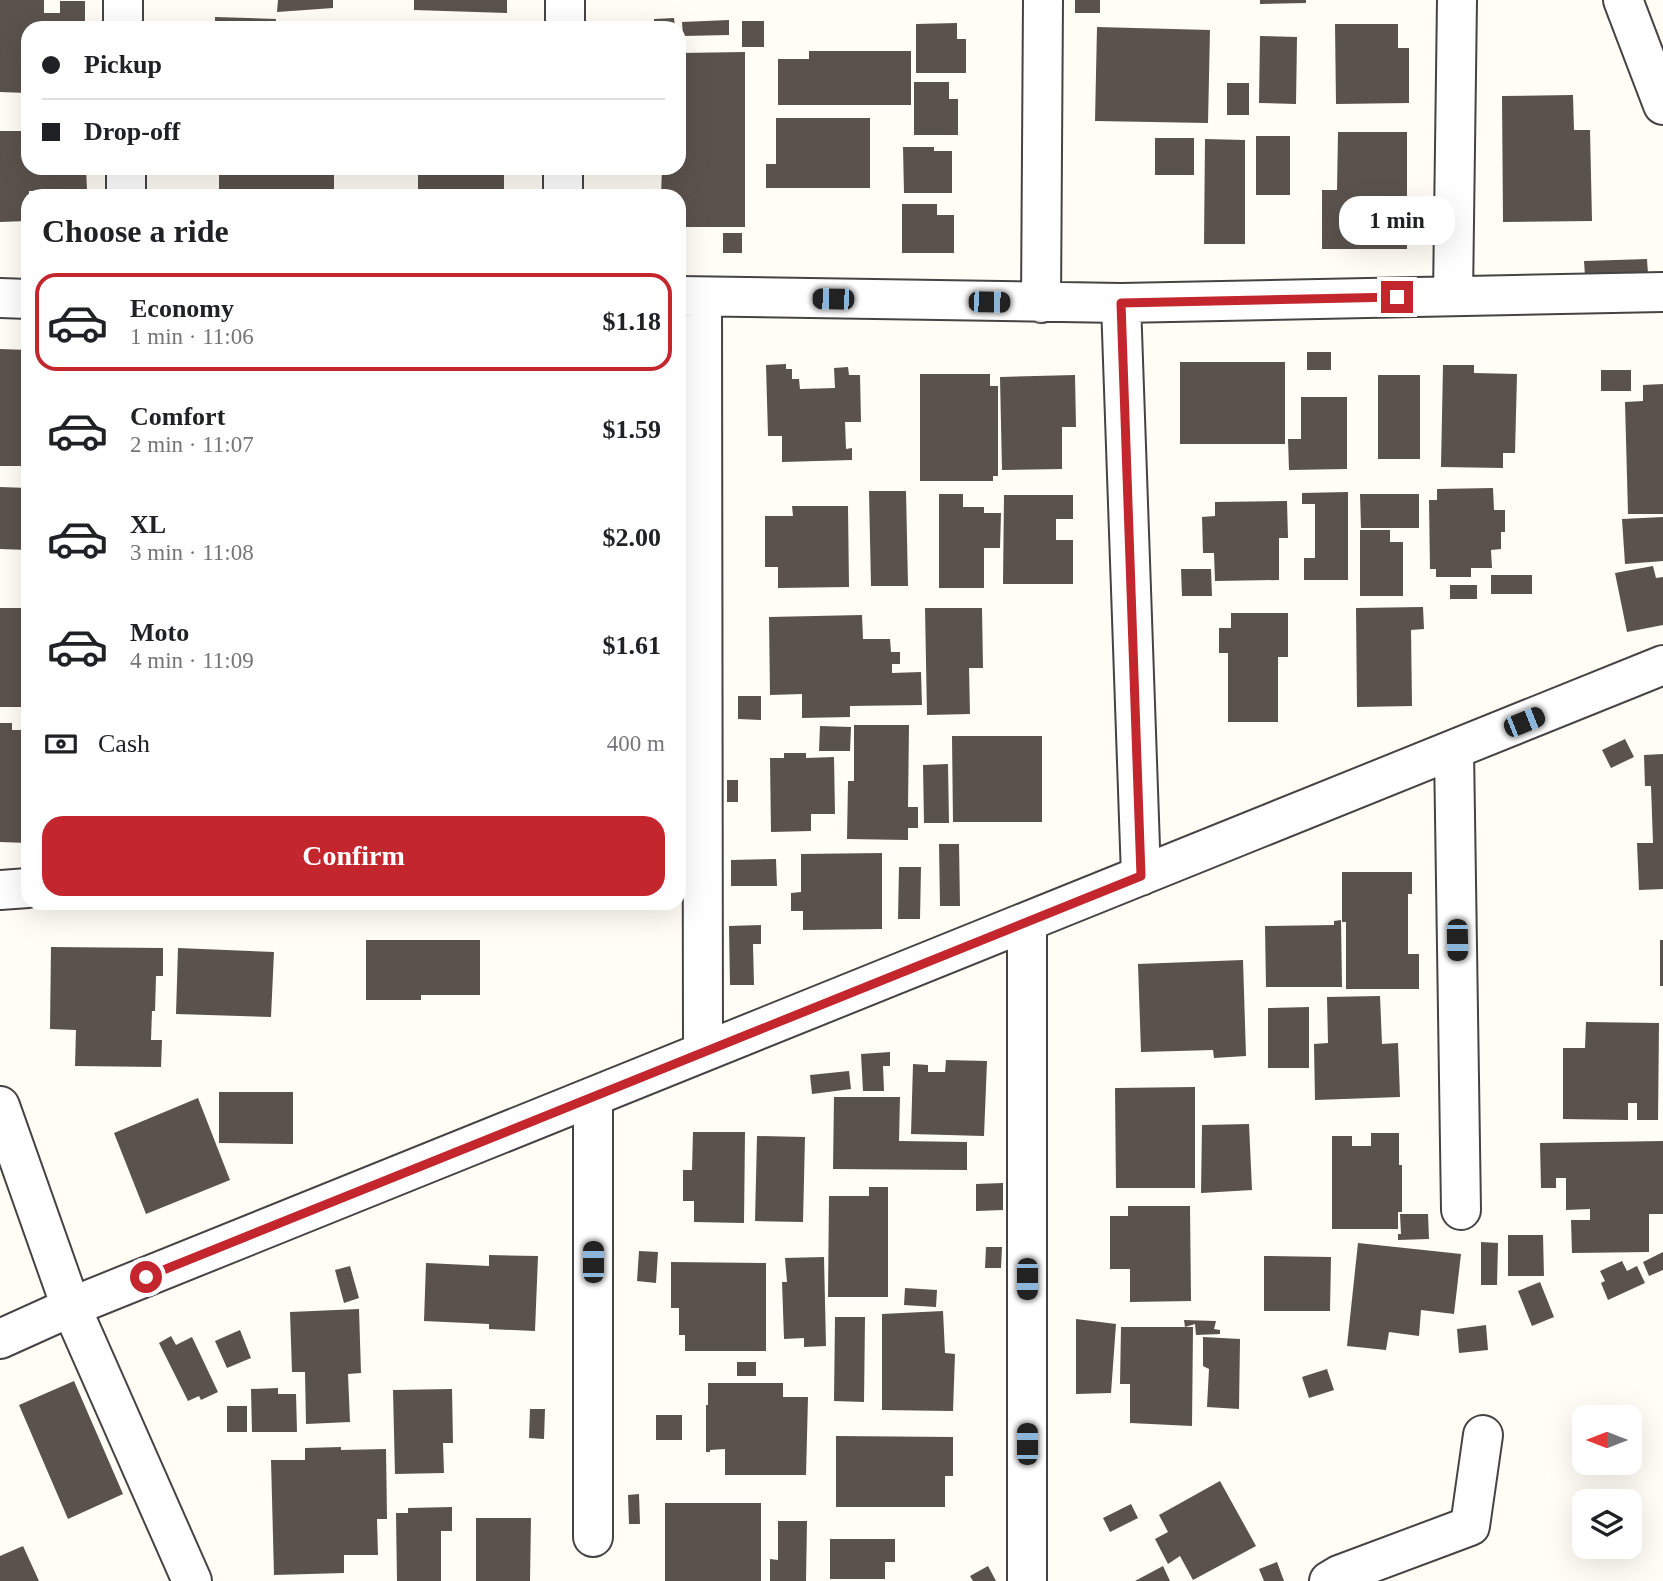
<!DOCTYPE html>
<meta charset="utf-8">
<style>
:root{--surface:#fff;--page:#f2f2f2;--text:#202124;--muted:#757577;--line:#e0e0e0;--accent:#c4262e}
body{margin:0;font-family:"Times New Roman",serif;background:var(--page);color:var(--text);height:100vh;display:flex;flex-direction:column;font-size:26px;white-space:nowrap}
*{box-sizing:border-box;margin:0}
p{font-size:23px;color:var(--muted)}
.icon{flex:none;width:38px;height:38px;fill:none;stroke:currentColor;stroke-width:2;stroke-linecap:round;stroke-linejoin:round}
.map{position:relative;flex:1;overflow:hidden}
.side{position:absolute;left:21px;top:189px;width:665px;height:721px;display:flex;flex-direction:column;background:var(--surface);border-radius:21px;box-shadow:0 7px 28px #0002}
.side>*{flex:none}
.hud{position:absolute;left:21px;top:21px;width:665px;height:154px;border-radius:21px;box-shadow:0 7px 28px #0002;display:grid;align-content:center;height:154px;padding:0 21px;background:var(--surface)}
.needle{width:46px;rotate:270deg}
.fabs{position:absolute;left:1572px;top:1405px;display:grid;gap:14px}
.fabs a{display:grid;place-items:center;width:70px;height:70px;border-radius:14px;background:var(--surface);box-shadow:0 7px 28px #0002;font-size:35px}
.end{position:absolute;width:32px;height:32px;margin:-16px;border:9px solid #c4262e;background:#fff;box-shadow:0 0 0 4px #fff}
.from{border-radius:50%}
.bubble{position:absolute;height:49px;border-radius:21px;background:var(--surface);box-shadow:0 7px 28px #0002;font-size:23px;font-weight:800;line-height:49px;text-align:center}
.car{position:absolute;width:21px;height:42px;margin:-21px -10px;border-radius:9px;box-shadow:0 0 5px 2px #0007;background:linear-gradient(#222 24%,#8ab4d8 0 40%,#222 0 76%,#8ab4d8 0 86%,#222 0)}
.hud b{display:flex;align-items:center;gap:24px;height:66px;font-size:26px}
.hud b+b{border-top:2px solid var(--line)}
.hud i{width:18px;height:18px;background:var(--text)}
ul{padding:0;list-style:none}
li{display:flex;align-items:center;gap:21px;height:98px;margin:0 14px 10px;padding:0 7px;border:4px solid transparent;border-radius:21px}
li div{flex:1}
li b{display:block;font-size:26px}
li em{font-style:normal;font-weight:800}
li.active{border-color:var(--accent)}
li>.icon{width:63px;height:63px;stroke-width:1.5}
h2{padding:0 21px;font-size:32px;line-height:84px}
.pay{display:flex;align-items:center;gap:18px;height:77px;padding:0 21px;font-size:26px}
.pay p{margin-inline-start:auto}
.primary-button{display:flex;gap:14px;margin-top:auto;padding:14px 21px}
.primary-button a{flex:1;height:80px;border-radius:21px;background:var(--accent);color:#fff;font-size:28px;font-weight:800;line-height:80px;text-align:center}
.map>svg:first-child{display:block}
.building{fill:#5a524d}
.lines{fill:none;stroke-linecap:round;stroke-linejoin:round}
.minor-casing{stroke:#444;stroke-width:42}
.minor{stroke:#fff;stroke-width:38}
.route{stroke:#c4262e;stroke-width:9}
</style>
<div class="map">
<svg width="1663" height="1581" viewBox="0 0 1663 1581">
<rect width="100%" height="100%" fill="#fffdf5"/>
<path class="building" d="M0,0H44V13H60V1H85V28H28V93L0,92Z
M278,0H333V8L277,12Z
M414,0H507V13L414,10Z
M1075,0H1100V13H1075Z
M1260,0H1306V3L1260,4Z
M215,17L276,19L275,28H215Z
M674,18L675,28H654V19Z
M729,20V35L683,36L682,22Z
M742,21H764V47H742Z
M957,23V39H966V73H916V24Z
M1335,24H1398V48H1409V103L1336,104Z
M1097,27L1210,30L1208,123L1095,121Z
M1260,36L1297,37L1296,104L1259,103Z
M809,51H911V105H778V59H809Z
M745,52V227H679V196H661L662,168H679V53Z
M914,82H949V99H958V135H914Z
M1227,83H1249V115H1227Z
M1573,95L1574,130H1590L1592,221L1503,222L1502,96Z
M776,118H870V188H766V164H776Z
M0,131H28V168H86L87,190L29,191L28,221L0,222Z
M1338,132H1407V249H1322V190H1337Z
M1256,136H1290V195H1256Z
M1155,138H1194V175H1155Z
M1205,139L1245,140V244H1204Z
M903,147H934V151H952V193H904Z
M219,168H334V196H219Z
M418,168H504V196H418Z
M902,204H937V215H954V253H902Z
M723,233H742V253H723Z
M1647,259L1648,274L1585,276L1584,261Z
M0,349L28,350V466H0Z
M1307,352H1331V370H1307Z
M1180,362H1285V444H1180Z
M786,364V369H792V379H799L800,389L835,388L834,368L848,367L849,375H860L861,422H845L846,449L852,448V460L782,462V436H768L766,365Z
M1443,365H1474V373L1517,374L1515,453H1503V468L1441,467Z
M1601,370H1631V391H1601Z
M920,374H990V386H998V476H993V481H920Z
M1075,375L1076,427H1062V469L1002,470L1000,377Z
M1378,375H1420V459H1378Z
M1663,384V514H1628L1625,402L1643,401V385Z
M1301,397H1347V469L1289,470L1288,439H1301Z
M0,487L28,488V550L0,549Z
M1493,488L1494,510H1505V532H1501V549L1491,550L1492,568H1471V577H1436V569H1430L1429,500H1437V489Z
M869,491H906L908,586H871Z
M1348,492V580H1304V558H1315V504H1302V493Z
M939,494H963V507H984V513H1001L1000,548H984V588H939Z
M1360,494H1419V528H1361Z
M1004,495H1073V519H1056V540H1073V584H1003Z
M1287,501L1288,538H1279V580L1215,581L1214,553H1203L1202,517L1215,516V502Z
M792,506H848L849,587L778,588V567H765V516H793Z
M1663,517V561L1625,564L1622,519Z
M1360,530H1390V542H1403V596H1360Z
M1653,566L1656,578L1663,577V625L1627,632L1615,573Z
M1181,569H1211L1212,596H1182Z
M1491,575H1532V594H1491Z
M1450,585H1477V599H1450Z
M1423,607L1424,629L1411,630L1412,706L1357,707L1356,608Z
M0,608H28V707H0Z
M925,608H982L983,668H969L970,714L927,715Z
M1231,613H1288V657H1278V722H1228V653H1219V628H1231Z
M862,615L863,639H890L891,652H900V664H892V673L921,672L922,705L850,706V717L802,718V694L770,695L769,617Z
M738,696H761V720L738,719Z
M0,723H12V730H28V843L0,842Z
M854,725H909L908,807H918V828H908V840L847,839L848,781H854Z
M820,726L851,727L850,751H819Z
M952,736H1042V822H953Z
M1625,739L1634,757L1611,768L1602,750Z
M784,753H806V758L834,757L835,814H811V831L771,832L770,758H784Z
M1663,754V889L1639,890L1637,843H1653L1651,786H1645L1644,755Z
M948,764L949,823H924L923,765Z
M727,780H738V802H727Z
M939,844H959L960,906H940Z
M882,853V929L803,930V911H791V893L801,892V854Z
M776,859L777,886H731V860Z
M899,867H921L920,919H898Z
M1342,872H1412V894H1408V954H1419V989H1346V922H1342Z
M1341,920L1342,987H1266L1265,926L1334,925V921Z
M761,925V944H753L754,985H730L729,926Z
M366,940H480V995H421V1000H366Z
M1660,940H1663V986H1660Z
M51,947L163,948V976H156L155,1011H152L151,1040H162L161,1067L75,1066L76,1030L50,1029Z
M178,948L274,952L271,1017L176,1014Z
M1243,960L1246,1056L1214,1058L1213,1050L1141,1052L1138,964Z
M1380,996L1382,1044L1398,1043L1400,1097L1315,1100L1314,1044L1328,1043L1327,997Z
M1309,1007V1068H1268V1008Z
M1586,1022L1659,1023L1658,1120H1637V1103H1628V1120L1563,1119V1048H1585Z
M890,1052V1066H883L884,1091H863L861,1054Z
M946,1060L987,1061L984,1136L911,1134L913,1064L928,1065V1072H945Z
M849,1071L851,1089L812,1094L810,1075Z
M1195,1087V1188H1116L1115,1088Z
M219,1092H293V1144L219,1143Z
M834,1097H900L899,1141L967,1142V1170L833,1169Z
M198,1098L230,1180L146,1214L114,1133Z
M1249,1124L1252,1190L1201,1193L1202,1125Z
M693,1132H745L744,1223L694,1222V1201H683V1170H692Z
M1371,1133H1399V1165H1402V1212H1398V1229H1332V1136H1352V1146H1371Z
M757,1136L805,1137L803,1222L755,1221Z
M1663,1141V1214H1649V1252L1572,1253L1571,1220H1590V1209L1566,1210V1178H1556V1188H1541L1540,1143Z
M1003,1183V1210L976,1211V1184Z
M869,1187H888V1297H828L829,1196H869Z
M1128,1206H1190L1191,1301L1130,1302V1269H1110V1216H1128Z
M1400,1214H1428L1429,1239L1398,1240V1234H1401Z
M1508,1235H1543L1544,1276H1508Z
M1481,1242L1498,1243L1497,1285H1481Z
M1358,1243L1461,1254L1454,1314L1421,1310L1419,1336L1389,1332L1386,1350L1347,1346Z
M986,1247H1002L1001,1268H985Z
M639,1251L658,1252L656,1283L637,1281Z
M1663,1252V1270L1649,1276L1643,1262Z
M489,1255L538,1256L535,1331L489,1329V1324L424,1321L426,1263L489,1266Z
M1264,1256L1331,1257L1330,1311H1264Z
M824,1257L826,1346L804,1347V1338L784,1339L782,1282H787L785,1258Z
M1622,1261L1627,1271L1637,1266L1645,1283L1608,1300L1601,1283L1605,1281L1600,1271Z
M671,1262L766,1263V1351H685V1335H679V1308H671Z
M350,1266L359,1298L344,1303L335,1270Z
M1540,1282L1554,1317L1532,1326L1518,1291Z
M905,1288L937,1290L936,1307L904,1305Z
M359,1309L361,1373L348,1374L350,1422L306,1424L305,1372H292L290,1312Z
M943,1311L945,1353L955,1354L953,1411L882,1410V1314Z
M835,1317H865L864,1402L834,1401Z
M1076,1319L1116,1324L1111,1393L1076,1394Z
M1184,1320L1216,1321L1214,1329L1220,1330V1334L1196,1335L1195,1324L1185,1327Z
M1486,1325L1488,1350L1459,1353L1457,1329Z
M1121,1327H1193L1192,1426L1130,1423V1384H1120Z
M240,1330L251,1358L227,1368L215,1341Z
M171,1336L176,1345L192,1337L218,1392L201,1400L199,1396L188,1401L159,1343Z
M1203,1337L1240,1339L1239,1409L1207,1407L1209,1369L1203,1366Z
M737,1362H756V1376H737Z
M1327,1369L1334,1390L1309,1398L1302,1377Z
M74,1381L123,1494L68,1519L19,1405Z
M708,1383H783V1397H808L806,1475H725V1449L710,1450V1452H706V1405H708Z
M278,1388V1394H296L297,1432H252L251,1389Z
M452,1389L453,1443H443L444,1473L395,1474L393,1390Z
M227,1406H247V1432H227Z
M530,1409H545L544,1439L529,1438Z
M656,1415H682V1440H656Z
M836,1436L953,1437V1476H945V1507H836Z
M341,1447V1450L386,1449L387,1519H377L378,1555H344V1573L274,1575L271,1460H305V1448Z
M1220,1481L1256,1546L1193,1580L1180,1556L1168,1564L1155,1539L1168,1532L1159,1515Z
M639,1494L640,1524H629L628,1495Z
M665,1503H761V1581H665Z
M1131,1504L1138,1518L1110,1532L1103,1518Z
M452,1507V1531H441V1581H397L396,1513H408V1508Z
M476,1518H531L530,1581H476Z
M778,1521H807L806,1581H770V1559L778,1560Z
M830,1539H895V1562H885V1579H830Z
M23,1546L39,1581H0V1556Z
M1277,1562L1284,1581H1264L1259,1569Z
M988,1566L996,1581H973L970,1576Z
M1163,1566L1170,1581H1135Z"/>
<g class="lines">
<g class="minor-casing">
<path id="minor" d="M123,0V28
M1623,0L1663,105
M565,28V0
M126,168V196
M563,196V168
M679,296L1121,303L1663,292
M1453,296L1457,0
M702,297L703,1052
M0,298L28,299
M1041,303L1043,0
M1121,303L1141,876
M1454,750L1461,1210
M0,890L28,888
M1027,923V1581
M0,1106L71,1307L192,1581
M0,1339L71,1307L1663,665
M593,1537V1097
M1329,1581L1339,1575L1470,1526L1483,1435"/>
</g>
<use href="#minor" class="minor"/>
</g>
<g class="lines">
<path class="route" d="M146,1277L1141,876L1121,303L1397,297"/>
</g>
</svg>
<div class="fabs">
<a><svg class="needle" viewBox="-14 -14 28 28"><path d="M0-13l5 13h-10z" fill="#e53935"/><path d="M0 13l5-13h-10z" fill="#757577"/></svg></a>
<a><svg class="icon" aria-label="layers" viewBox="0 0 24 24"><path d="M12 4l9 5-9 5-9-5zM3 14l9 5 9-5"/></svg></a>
</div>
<i class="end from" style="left:146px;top:1277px"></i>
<i class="end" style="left:1397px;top:297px"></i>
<div class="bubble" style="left:1339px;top:196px;width:116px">1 min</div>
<i class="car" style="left:833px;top:299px;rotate:271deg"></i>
<i class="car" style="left:989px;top:302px;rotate:91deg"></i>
<i class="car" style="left:1524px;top:722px;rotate:68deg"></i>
<i class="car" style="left:1457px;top:940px;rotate:179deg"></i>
<i class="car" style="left:593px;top:1262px;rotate:0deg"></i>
<i class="car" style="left:1027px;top:1279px;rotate:180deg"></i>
<i class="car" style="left:1027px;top:1444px;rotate:0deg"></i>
<div class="hud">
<b><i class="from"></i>Pickup</b>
<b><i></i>Drop-off</b>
</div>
<section class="side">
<h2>Choose a ride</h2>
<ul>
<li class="active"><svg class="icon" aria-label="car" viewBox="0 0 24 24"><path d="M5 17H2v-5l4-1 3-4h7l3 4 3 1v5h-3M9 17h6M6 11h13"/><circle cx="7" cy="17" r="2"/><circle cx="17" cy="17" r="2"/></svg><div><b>Economy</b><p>1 min · 11:06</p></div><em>$1.18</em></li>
<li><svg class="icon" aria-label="car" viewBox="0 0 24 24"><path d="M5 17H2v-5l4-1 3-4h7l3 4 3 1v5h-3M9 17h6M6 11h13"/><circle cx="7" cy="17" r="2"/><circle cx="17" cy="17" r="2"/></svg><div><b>Comfort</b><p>2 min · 11:07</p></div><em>$1.59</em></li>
<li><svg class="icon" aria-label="car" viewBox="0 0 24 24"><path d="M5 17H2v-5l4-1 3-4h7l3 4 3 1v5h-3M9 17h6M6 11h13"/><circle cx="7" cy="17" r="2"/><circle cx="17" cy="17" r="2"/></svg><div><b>XL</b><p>3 min · 11:08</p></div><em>$2.00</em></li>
<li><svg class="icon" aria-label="car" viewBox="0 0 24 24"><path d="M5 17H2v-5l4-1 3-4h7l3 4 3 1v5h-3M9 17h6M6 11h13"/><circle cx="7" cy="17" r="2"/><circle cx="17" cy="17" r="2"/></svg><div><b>Moto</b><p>4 min · 11:09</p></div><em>$1.61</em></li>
</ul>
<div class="pay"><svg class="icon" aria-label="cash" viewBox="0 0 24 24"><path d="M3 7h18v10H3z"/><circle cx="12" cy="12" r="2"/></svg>Cash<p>400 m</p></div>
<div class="primary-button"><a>Confirm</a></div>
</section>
</div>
